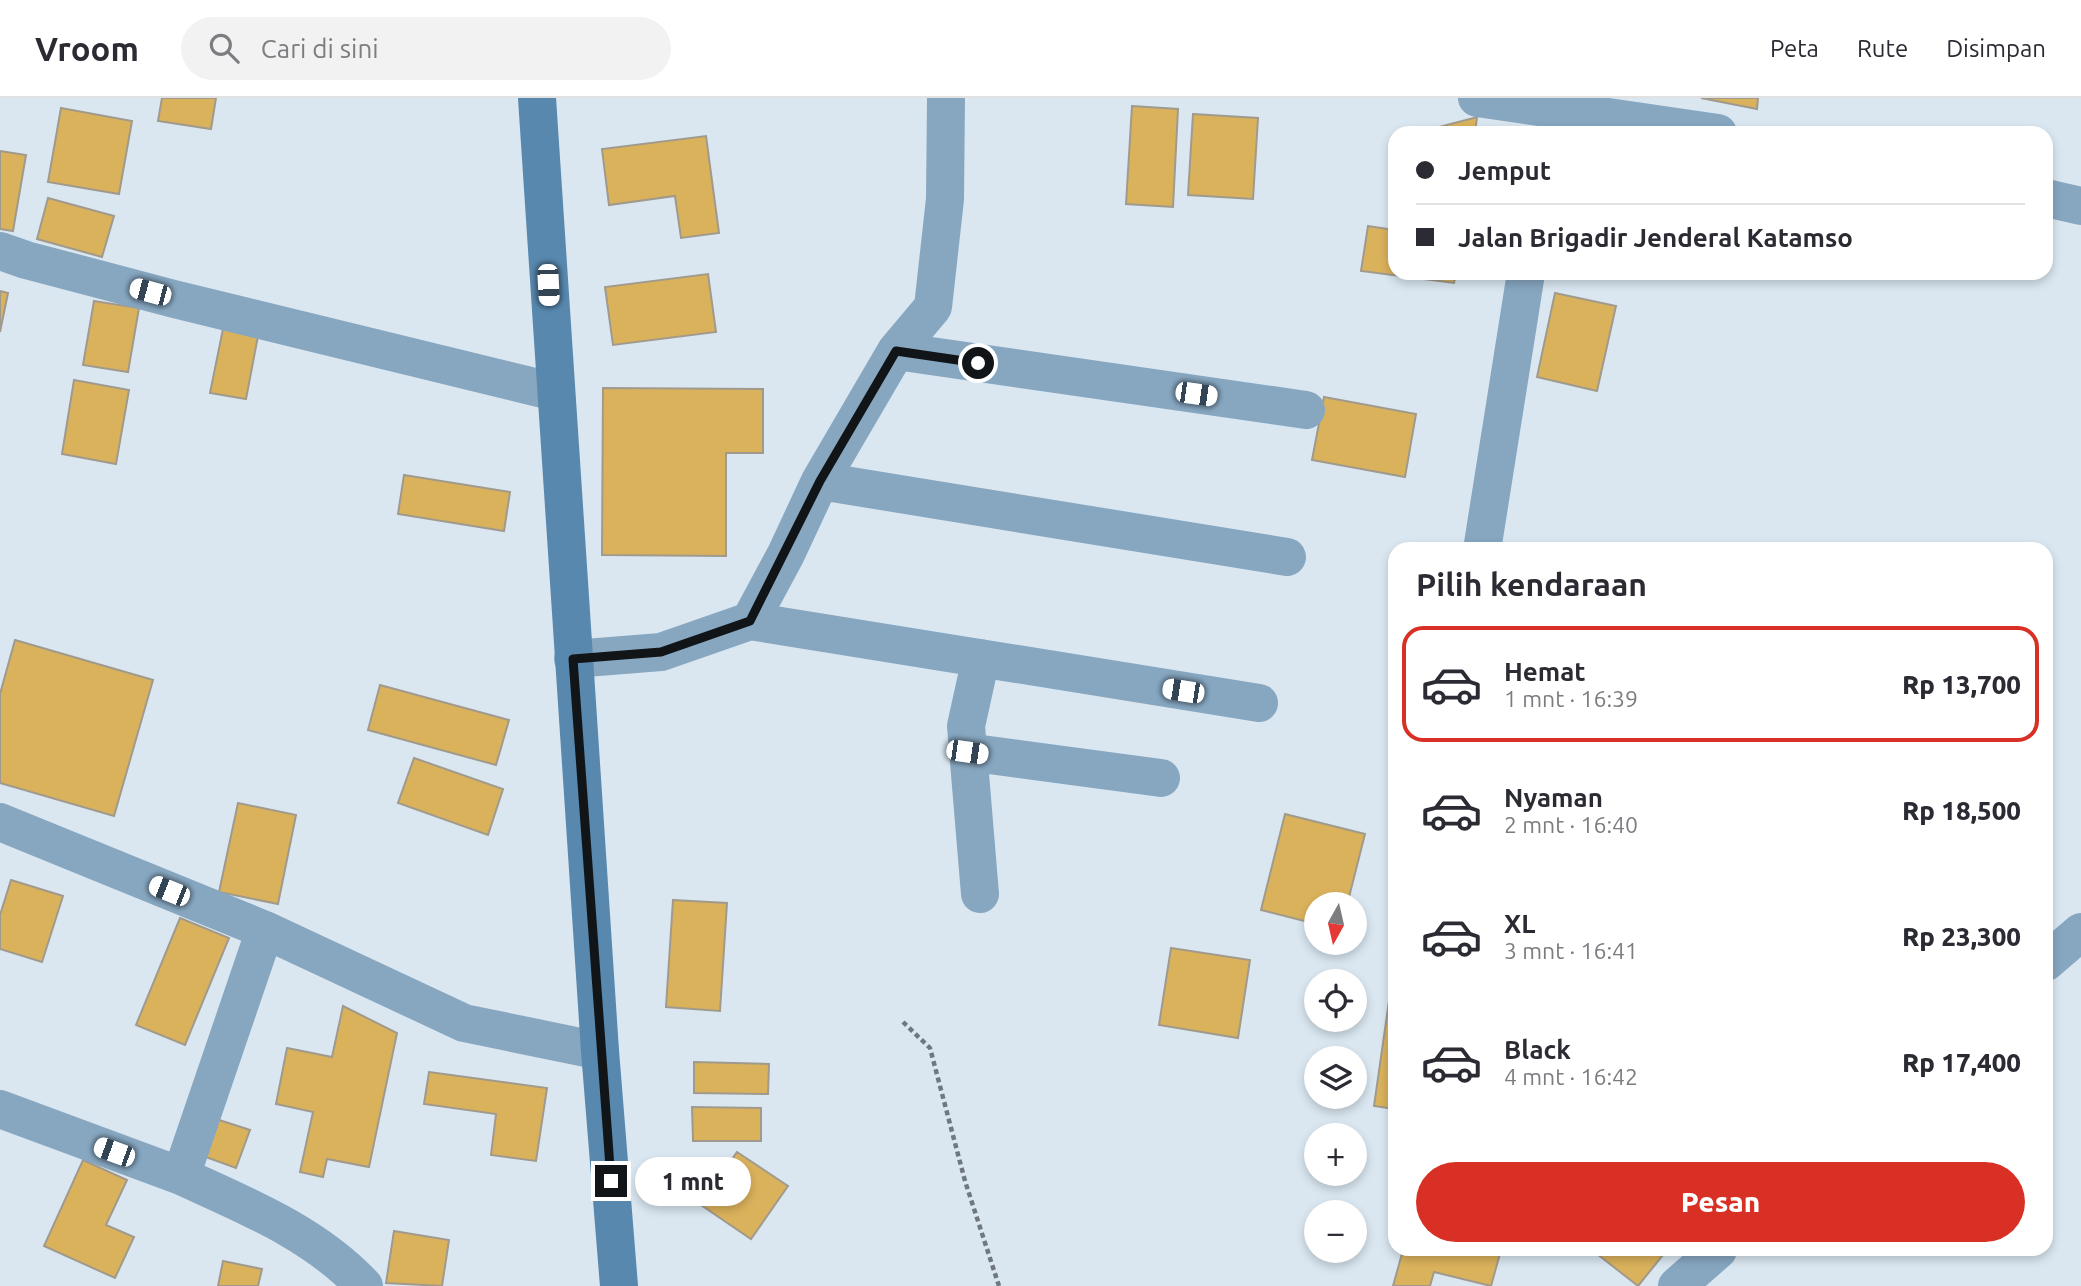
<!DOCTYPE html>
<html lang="id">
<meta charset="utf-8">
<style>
:root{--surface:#fff;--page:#f2f2f3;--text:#2b2b33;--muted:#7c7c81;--line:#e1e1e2;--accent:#d93025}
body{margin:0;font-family:Ubuntu,sans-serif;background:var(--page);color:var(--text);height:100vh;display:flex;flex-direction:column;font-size:26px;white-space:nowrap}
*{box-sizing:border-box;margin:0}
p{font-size:23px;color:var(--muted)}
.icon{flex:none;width:38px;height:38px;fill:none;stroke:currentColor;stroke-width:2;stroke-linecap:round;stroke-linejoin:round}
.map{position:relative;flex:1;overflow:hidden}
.side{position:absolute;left:1388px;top:444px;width:665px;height:714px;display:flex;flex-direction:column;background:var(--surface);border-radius:21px;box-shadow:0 4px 10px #0003}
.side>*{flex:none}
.guide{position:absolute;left:1388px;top:28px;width:665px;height:154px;border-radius:21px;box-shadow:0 4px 10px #0003;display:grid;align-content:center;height:154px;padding:0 28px;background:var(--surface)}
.needle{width:46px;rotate:188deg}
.fabs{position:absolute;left:1304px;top:794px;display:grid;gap:14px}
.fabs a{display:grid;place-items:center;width:63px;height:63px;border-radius:50%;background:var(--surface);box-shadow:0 4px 10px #0003;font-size:35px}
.end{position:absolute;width:32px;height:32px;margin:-16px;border:9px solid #111518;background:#fff;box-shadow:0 0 0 4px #fff}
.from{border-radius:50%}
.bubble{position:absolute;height:49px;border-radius:24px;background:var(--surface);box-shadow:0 4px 10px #0003;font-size:23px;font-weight:800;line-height:49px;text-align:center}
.car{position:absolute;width:21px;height:42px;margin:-21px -10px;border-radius:9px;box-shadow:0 0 5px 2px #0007;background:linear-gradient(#fff 24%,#345 0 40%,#fff 0 76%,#345 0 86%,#fff 0)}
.guide b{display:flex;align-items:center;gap:24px;height:66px;font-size:26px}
.guide b+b{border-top:2px solid var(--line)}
.guide i{width:18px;height:18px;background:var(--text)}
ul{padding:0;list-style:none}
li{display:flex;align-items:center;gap:21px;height:116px;margin:0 14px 10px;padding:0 14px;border:4px solid transparent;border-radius:21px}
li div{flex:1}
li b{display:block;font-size:26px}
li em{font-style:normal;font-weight:800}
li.selected{border-color:var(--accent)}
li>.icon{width:63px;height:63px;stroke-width:1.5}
h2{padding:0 28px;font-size:32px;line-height:84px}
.primary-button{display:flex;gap:14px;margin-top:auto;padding:14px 28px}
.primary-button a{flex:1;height:80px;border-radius:42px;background:var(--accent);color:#fff;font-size:28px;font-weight:800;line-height:80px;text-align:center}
header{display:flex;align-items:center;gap:42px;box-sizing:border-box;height:98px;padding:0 35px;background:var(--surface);border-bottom:2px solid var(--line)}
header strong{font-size:33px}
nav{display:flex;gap:38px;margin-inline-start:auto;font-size:24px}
.search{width:490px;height:63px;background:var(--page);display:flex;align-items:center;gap:18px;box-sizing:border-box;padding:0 24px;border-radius:38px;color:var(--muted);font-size:26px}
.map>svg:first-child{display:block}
.building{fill:#dbb25c;stroke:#a09a8d;stroke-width:2}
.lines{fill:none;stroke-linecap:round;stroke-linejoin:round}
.path{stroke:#70787e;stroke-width:4.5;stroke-dasharray:5 3.5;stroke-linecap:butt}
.street{stroke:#87a7c1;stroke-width:38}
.secondary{stroke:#5888ae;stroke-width:38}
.route{stroke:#111518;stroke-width:9}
</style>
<header>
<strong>Vroom</strong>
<div class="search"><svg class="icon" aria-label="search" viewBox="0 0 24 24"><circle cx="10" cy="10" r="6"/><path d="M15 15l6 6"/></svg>Cari di sini</div>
<nav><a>Peta</a><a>Rute</a><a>Disimpan</a></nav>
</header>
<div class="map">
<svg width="2081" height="1188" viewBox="0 0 2081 1188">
<rect width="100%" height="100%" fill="#dae7f1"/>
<path class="building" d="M162,0H216L211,31L158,23Z
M1701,0H1758L1757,11Z
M1132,8L1178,11L1173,109L1126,106Z
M61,10L132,23L119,96L48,84Z
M1193,16L1258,20L1253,101L1188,97Z
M1477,19L1475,35H1439V29Z
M706,38L719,135L681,140L675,98L609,107L602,51Z
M0,53L26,57L13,133L0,131Z
M48,100L114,118L102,159L37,141Z
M1368,128L1395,132V175H1456L1454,185L1361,173Z
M708,176L716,234L613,247L605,189Z
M0,193L8,195L0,234Z
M1555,195L1616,208L1597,293L1537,279Z
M94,203L139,210L128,274L83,267Z
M223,231L258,238L246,301L210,295Z
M74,282L129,292L116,366L62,356Z
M603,290L763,291V355H726V458L602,457Z
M1324,299L1416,316L1405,379L1312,362Z
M404,377L510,394L504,433L398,416Z
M15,542L153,582L114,718L0,685V596Z
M380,587L509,622L496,667L368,632Z
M414,660L503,691L488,737L398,705Z
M238,705L296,717L278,806L219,794Z
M1285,716L1365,736L1347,807H1316V826L1261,812Z
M11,782L63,798L42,864L0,851V817Z
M673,802L727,805L720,913L666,909Z
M180,820L229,840L185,947L136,927Z
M1171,850L1250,862L1238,940L1159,927Z
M1393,875H1395V1011L1374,1008Z
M343,908L397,935L369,1069L327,1061L323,1079L300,1074L313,1014L276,1006L287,950L332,959Z
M694,964L769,966L768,996L694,995Z
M429,974L547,990L536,1063L491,1057L496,1016L424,1006Z
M692,1009L761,1010V1043H693Z
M213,1020L250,1032L236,1070L200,1057Z
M737,1054L788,1088L751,1141L701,1107Z
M83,1062L127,1082L106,1127L134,1139L115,1180L44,1148Z
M394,1133L449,1142L442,1188L386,1185Z
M1403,1152H1501L1491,1188L1434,1174L1430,1188H1393Z
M1592,1152H1667L1638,1188Z
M223,1163L262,1171L258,1188H218Z"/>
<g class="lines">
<path class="path" d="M903,924L930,950L965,1083L999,1188"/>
<path class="street" d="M1477,0L1718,35
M2046,100L2081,108
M0,153L26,162L174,201L555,294
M896,253L1306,312
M820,383L1287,459
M1482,452L1526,175
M750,523L1259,605
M573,561L661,554L750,523L786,456L820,383L896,253L933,209L945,101L946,0
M967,654L1161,680
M0,724L265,832L464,925L600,953
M980,796L966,628L981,560
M2046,864L2081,834
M0,1011L181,1078L265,832
M181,1078C247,1108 314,1135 364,1188
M1677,1188L1718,1152"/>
<path class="secondary" d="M537,0L600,953L619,1188"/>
</g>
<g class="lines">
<path class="route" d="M611,1083L573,561L661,554L750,523L820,383L896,253L978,265"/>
</g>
</svg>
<div class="fabs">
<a><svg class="needle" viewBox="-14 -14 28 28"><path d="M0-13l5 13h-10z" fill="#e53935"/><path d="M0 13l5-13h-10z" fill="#7c7c81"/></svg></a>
<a><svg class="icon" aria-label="locate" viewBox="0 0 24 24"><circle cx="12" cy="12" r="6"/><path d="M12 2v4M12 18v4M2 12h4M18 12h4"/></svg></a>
<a><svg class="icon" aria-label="layers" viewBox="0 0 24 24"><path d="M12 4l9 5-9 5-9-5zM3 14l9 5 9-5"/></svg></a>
<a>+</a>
<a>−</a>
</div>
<i class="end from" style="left:978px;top:265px"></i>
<i class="end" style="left:611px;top:1083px"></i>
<div class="bubble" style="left:635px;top:1059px;width:116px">1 mnt</div>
<i class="car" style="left:548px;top:187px;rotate:177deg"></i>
<i class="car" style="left:150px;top:194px;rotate:285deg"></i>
<i class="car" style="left:1196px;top:296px;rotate:98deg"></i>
<i class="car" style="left:1183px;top:593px;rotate:279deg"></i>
<i class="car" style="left:967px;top:654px;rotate:98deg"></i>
<i class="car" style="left:169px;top:793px;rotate:292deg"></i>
<i class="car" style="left:114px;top:1054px;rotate:290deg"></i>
<div class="guide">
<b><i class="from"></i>Jemput</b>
<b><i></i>Jalan Brigadir Jenderal Katamso</b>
</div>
<section class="side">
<h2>Pilih kendaraan</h2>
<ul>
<li class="selected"><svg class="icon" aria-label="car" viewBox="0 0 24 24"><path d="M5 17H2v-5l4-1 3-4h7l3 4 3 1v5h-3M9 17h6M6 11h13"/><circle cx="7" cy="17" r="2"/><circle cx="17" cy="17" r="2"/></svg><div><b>Hemat</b><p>1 mnt · 16:39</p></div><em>Rp 13,700</em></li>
<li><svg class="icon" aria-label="car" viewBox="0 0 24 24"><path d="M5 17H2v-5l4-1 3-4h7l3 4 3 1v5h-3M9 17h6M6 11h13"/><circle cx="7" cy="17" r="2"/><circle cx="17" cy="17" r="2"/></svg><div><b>Nyaman</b><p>2 mnt · 16:40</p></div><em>Rp 18,500</em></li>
<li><svg class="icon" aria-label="car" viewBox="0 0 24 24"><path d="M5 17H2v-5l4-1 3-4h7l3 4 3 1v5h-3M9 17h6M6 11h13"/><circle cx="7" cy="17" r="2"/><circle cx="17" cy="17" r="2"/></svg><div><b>XL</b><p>3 mnt · 16:41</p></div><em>Rp 23,300</em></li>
<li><svg class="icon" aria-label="car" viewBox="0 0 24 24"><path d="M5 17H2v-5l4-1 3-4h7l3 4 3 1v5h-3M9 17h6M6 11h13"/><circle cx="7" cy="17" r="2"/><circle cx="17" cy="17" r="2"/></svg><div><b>Black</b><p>4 mnt · 16:42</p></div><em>Rp 17,400</em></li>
</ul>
<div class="primary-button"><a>Pesan</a></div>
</section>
</div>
